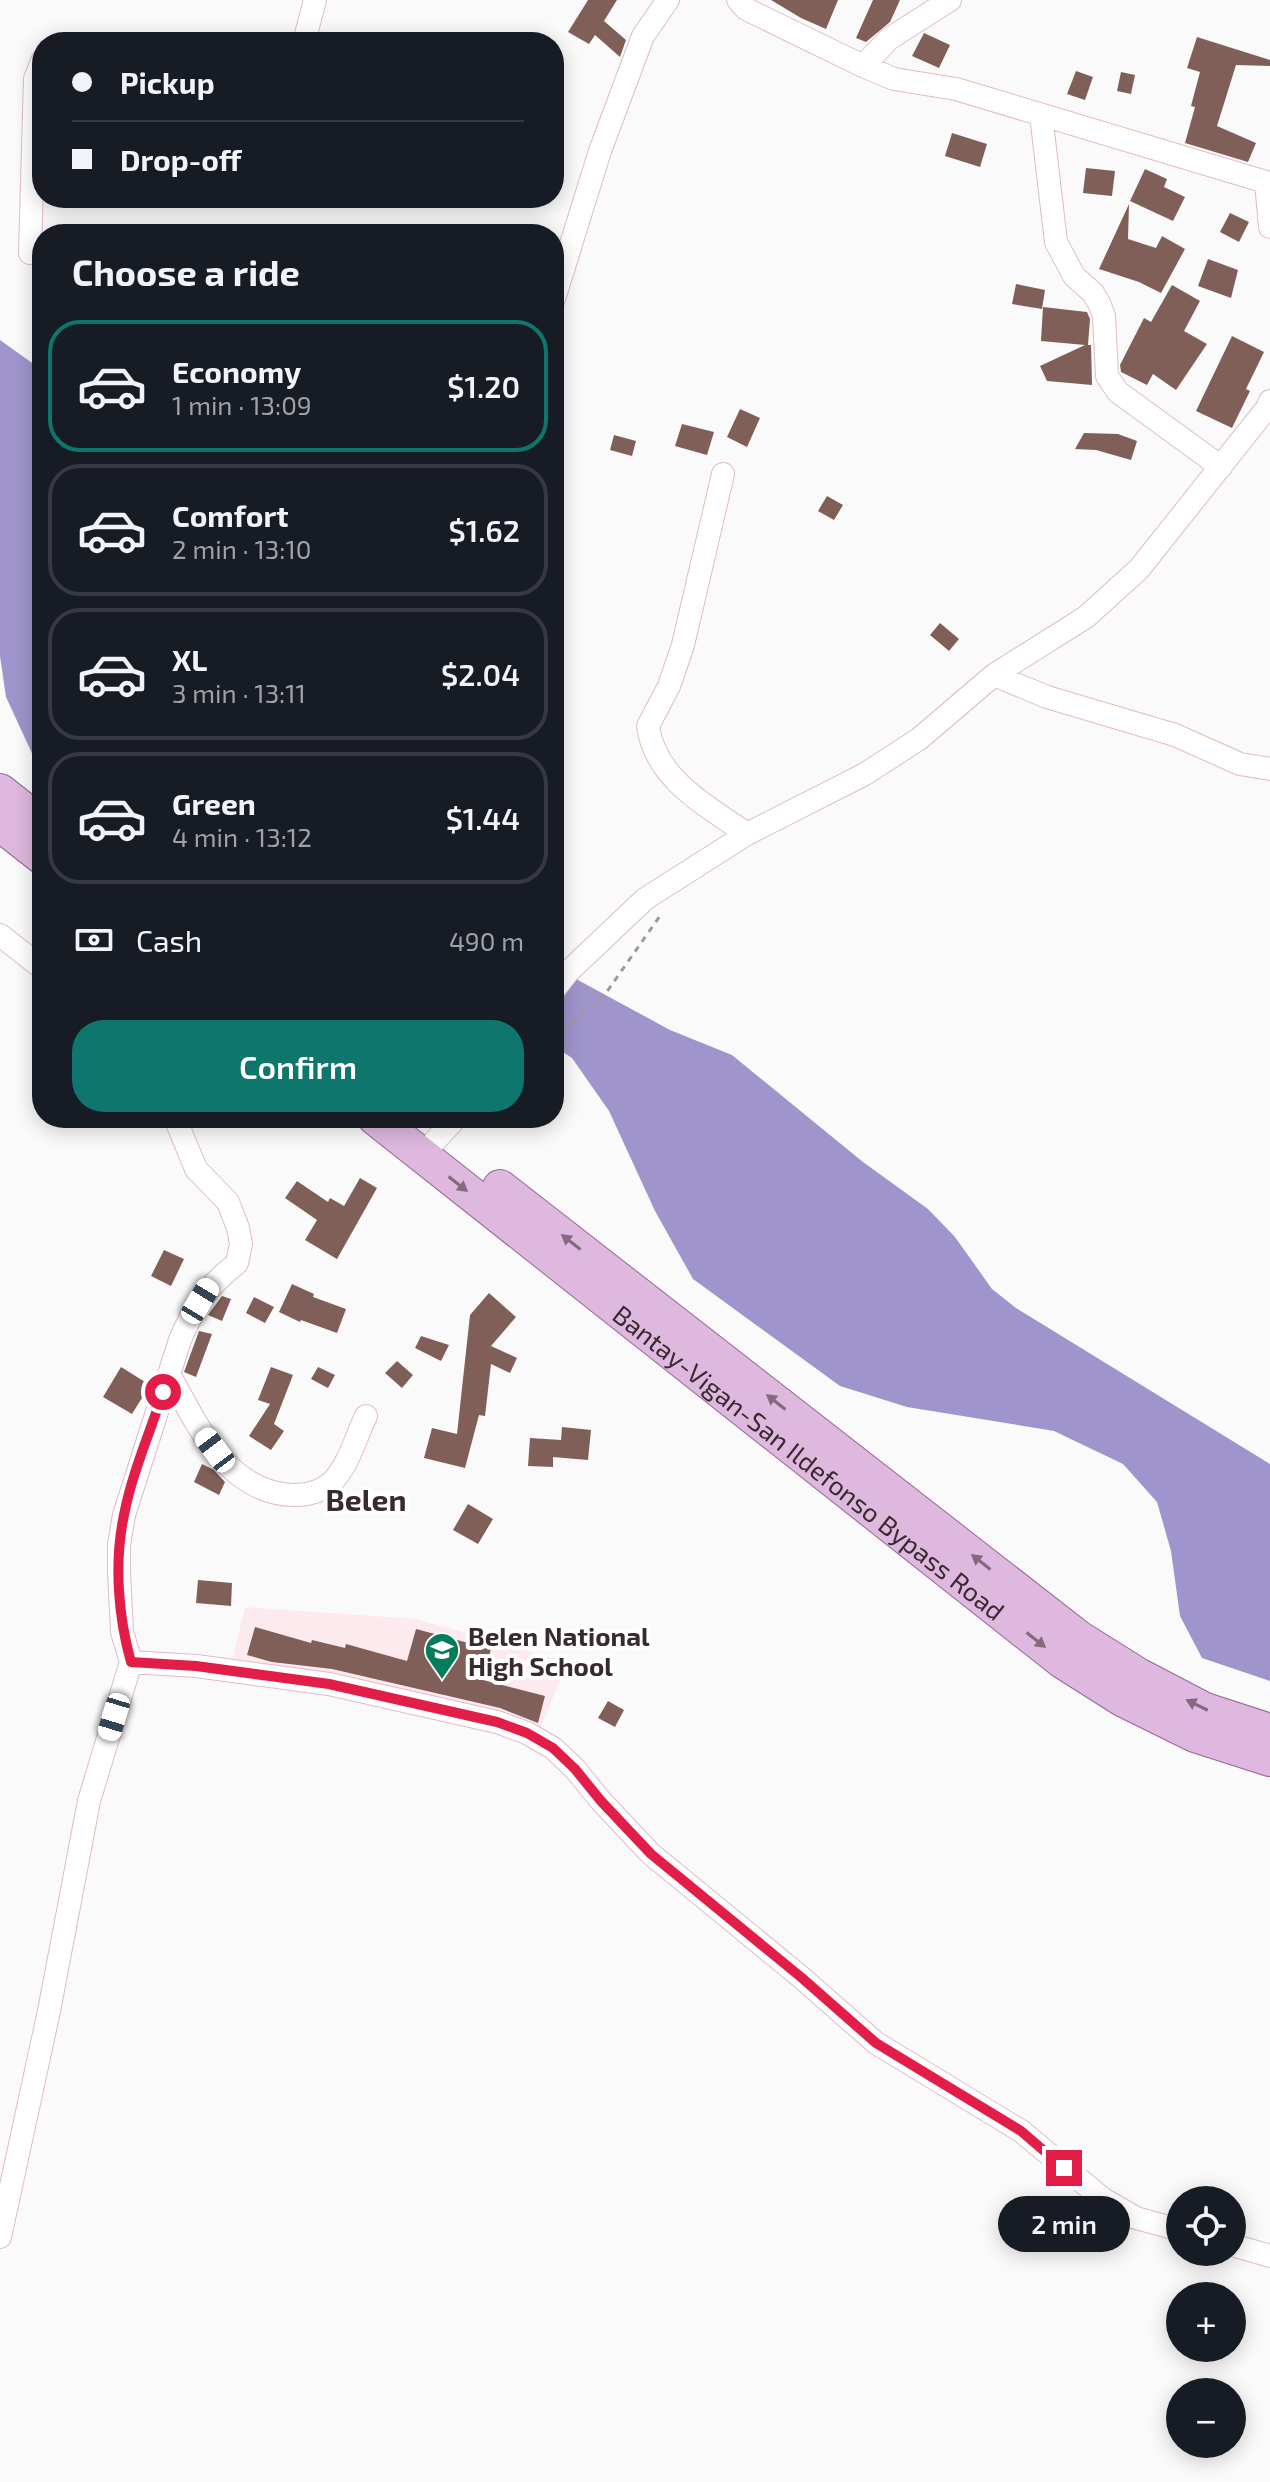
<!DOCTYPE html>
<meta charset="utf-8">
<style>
:root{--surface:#171b24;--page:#242831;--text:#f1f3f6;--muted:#9ea1a6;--line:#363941;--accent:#0f766e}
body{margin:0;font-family:"Exo 2",sans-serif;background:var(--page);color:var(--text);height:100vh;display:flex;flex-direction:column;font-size:30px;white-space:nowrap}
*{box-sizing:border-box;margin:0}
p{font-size:26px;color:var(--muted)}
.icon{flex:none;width:44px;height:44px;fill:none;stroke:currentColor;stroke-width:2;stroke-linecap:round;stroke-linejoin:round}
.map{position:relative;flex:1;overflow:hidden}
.panel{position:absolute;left:32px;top:224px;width:532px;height:904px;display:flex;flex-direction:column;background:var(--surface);border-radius:32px;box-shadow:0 4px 20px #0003}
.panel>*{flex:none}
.banner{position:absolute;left:32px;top:32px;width:532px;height:176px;border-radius:32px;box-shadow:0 4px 20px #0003;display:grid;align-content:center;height:176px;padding:0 40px;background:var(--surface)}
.tools{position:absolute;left:1166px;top:2186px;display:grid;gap:16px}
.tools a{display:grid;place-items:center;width:80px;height:80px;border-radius:50%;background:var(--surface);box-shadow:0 4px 20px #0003;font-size:40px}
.end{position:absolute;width:36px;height:36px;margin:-18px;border:10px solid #e11d48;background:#fff;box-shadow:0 0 0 4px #fff}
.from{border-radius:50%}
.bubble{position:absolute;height:56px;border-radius:28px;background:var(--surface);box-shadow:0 4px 20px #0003;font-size:26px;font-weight:600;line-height:56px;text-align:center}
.car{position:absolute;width:24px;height:48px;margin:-24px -12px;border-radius:10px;box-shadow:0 0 6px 2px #0007;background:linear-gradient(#fff 24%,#345 0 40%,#fff 0 76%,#345 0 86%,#fff 0)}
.banner b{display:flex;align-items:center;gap:28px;height:76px;font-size:30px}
.banner b+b{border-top:2px solid var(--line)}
.banner i{width:20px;height:20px;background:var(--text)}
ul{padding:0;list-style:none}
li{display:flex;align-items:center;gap:24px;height:132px;margin:0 16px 12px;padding:0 24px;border:4px solid var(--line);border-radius:32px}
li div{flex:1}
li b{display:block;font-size:30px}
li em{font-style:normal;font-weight:600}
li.selected{border-color:var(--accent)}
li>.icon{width:72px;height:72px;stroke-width:1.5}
h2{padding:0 40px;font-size:36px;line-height:96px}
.pay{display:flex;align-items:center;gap:20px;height:88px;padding:0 40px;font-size:30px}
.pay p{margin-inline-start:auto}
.button{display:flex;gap:16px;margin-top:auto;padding:16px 40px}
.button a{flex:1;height:92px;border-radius:32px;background:var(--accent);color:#fff;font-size:32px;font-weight:600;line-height:92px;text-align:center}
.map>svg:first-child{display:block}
.built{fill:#fdeaef}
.water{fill:#9f95cc}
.building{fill:#805f58}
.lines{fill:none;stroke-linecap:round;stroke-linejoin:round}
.street-casing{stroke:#e0bbc5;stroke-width:24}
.primary-casing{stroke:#966893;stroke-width:36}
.path{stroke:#a0999b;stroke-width:3;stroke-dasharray:6 6;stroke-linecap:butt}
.street{stroke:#fff;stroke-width:22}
.primary{stroke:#deb8df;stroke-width:34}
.oneway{fill:#836a7e}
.route{stroke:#e11d48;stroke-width:10}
.labels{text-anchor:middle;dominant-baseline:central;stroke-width:8;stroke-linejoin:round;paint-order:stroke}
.street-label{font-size:26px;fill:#382a2e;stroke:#fff}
.poi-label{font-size:26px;font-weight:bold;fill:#382a2e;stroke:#fff;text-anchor:start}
.quarter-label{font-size:30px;font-weight:bold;fill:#382a2e;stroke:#fff}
</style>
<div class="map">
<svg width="1270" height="2482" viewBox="0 0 1270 2482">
<rect width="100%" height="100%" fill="#fafafa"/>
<path class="built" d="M245,1607L417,1619L568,1662L539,1731L232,1662Z"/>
<path class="water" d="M0,340L42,370V775L6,697L0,656Z
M554,967L670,1030L732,1055L863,1162L928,1209L955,1237L992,1289L1016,1308L1270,1464V1681L1202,1658L1180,1616L1171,1551L1157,1502L1123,1464L1054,1431L907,1407L840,1386L693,1279L655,1211L609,1111L572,1058L554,1046Z"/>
<path class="building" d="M588,0H617L604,21L626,40L620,57L595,35L589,44L568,32Z
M771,0H838L826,29L801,18Z
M873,0H900L890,22L866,42L856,38Z
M924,33L950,45L939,68L912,56Z
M1197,37L1270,60V66L1236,65L1217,126L1256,143L1248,162L1185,143L1195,107L1191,106L1200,72L1187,68Z
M1076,71L1093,77L1085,100L1067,94Z
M1121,72L1135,75L1131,94L1117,91Z
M952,133L987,144L980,167L945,156Z
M1086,168L1115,171L1112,196L1083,193Z
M1145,169L1167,179L1164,187L1185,197L1173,221L1130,201Z
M1129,204L1128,239L1156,248L1162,236L1185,249L1161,293L1139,282L1099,269Z
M1230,213L1249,222L1239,242L1220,232Z
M1208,259L1238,270L1231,298L1198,286Z
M1016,284L1045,290L1042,309L1012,304Z
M1172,285L1200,301L1184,331L1207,344L1176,390L1153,374L1147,385L1121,372L1120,365L1144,318L1151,322Z
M1043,307L1087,312L1090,319L1088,345H1091L1092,385L1047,381L1040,366L1085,345L1041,341Z
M1232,336L1264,352L1246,389L1250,391L1232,428L1196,411Z
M740,409L760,418L747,447L727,437Z
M682,424L714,432L707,455L675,446Z
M1084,433L1118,434L1137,441L1131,460L1096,450L1075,449Z
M614,435L636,441L632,456L610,450Z
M827,496L843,505L834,520L818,511Z
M940,623L959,639L949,651L930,635Z
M360,1178L377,1188L337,1259L305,1240L317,1220L285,1198L297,1181L328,1202L330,1198L344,1206Z
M164,1250L184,1259L171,1286L151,1276Z
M292,1284L314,1294L313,1297L346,1309L337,1333L301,1320L300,1322L279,1312Z
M489,1293L516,1317L491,1346L517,1358L510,1373L491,1364L485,1416L479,1415L465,1468L424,1458L432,1428L457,1434L470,1315Z
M222,1296L231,1299L222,1321L208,1315Z
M254,1297L274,1307L265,1323L246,1313Z
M199,1331L212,1334L196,1377L184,1372Z
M421,1336L449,1345L441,1361L415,1348Z
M397,1361L413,1375L402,1388L385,1373Z
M121,1367L150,1385L132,1414L103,1397Z
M271,1367L293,1375L274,1424L284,1431L271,1450L249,1436L270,1404L258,1400Z
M318,1367L335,1375L328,1388L311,1379Z
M562,1427L591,1430L588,1460L553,1457V1467L528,1466L530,1438L561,1440Z
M202,1464L214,1470L225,1482L219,1495L194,1482Z
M468,1504L493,1519L478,1544L453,1530Z
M198,1580L232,1583L231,1606L196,1603Z
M255,1627L311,1643L312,1640L345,1648L346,1644L407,1661L416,1629L491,1649L483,1680L545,1696L538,1723L500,1708L332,1669L272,1662L247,1655Z
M608,1701L624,1710L615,1727L598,1718Z"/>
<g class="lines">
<g class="street-casing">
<path id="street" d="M738,0L746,9L863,66L894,79L956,89L1266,182L1270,227
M304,42L315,0
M863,66L889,39L950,0
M1041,115L1056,242L1074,276L1093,293L1099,303L1104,316L1107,376L1118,392L1221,467
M30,253L35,79L42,61
M554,299L600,151L643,36L668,0
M723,474L683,645L669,686L648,726C655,779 707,806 747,834
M994,675L1047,697L1175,735L1240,764L1270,769
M0,935L42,968
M554,990L568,972L645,899L747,834L865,774L919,739L994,675L1086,617L1139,569L1267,408L1270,401
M422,1155L456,1118
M169,1374C197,1424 227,1494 294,1495C309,1495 322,1492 333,1481C349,1464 356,1437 366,1416
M131,1662L196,1666L329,1684L497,1722L527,1733L553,1748L575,1769L601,1801L651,1854L802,1978L876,2043L1021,2131L1103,2199L1136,2218L1180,2230
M0,2237L49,2011L89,1801L131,1662L122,1632L119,1572V1545L124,1515L180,1340C196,1303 205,1289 237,1263L241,1244L238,1228L228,1202L196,1169L175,1118
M1232,2245L1270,2256"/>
</g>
<g class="primary-casing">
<g id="primary">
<path d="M0,791L42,824"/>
<path d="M0,824L42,857"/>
<path id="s1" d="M375,1118L1062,1661L1122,1699L1195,1735L1270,1759"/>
<path d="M500,1187L1079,1638L1138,1675L1205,1710L1270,1731"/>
</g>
</g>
<path class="path" d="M554,1039L606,993L662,913"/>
<use href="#street" class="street"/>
<use href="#primary" class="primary"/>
</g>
<defs><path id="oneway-solid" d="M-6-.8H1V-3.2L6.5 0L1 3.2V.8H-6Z" transform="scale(2)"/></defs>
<g class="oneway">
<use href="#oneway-solid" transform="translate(458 1184) rotate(38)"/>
<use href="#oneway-solid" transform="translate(571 1242) rotate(-142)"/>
<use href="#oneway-solid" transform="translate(776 1402) rotate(-142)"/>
<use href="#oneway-solid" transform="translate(981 1562) rotate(-142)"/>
<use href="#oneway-solid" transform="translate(1036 1640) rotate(38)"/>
<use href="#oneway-solid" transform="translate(1197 1705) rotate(-154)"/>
</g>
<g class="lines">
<path class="route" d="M163,1392C150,1433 132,1473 124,1515C114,1562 118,1616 131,1662L196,1666L329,1684L497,1722L527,1733L553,1748L575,1769L601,1801L651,1854L802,1978L876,2043L1021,2131L1064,2168"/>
</g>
<defs>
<g id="school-pin" transform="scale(1.8)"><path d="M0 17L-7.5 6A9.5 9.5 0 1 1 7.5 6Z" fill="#037d5b" stroke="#fff"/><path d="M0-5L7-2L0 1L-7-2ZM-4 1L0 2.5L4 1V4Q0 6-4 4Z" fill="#fff"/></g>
</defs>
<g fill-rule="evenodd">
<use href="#school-pin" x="442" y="1650"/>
</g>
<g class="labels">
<g class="street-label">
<text stroke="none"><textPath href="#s1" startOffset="554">Bantay-Vigan-San Ildefonso Bypass Road</textPath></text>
</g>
<g class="poi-label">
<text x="468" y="1635">Belen National<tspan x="468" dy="30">High School</tspan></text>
</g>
<g class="quarter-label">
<text x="366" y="1499">Belen</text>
</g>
</g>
</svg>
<div class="tools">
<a><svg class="icon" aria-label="locate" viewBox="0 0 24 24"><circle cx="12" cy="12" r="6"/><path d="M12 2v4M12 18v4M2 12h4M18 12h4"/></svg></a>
<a>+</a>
<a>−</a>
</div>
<i class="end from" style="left:163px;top:1392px"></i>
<i class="end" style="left:1064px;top:2168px"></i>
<div class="bubble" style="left:998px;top:2196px;width:132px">2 min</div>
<i class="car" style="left:200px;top:1301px;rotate:31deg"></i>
<i class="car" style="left:215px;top:1450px;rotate:323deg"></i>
<i class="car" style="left:114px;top:1717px;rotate:197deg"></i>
<div class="banner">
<b><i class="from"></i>Pickup</b>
<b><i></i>Drop-off</b>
</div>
<section class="panel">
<h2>Choose a ride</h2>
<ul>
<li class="selected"><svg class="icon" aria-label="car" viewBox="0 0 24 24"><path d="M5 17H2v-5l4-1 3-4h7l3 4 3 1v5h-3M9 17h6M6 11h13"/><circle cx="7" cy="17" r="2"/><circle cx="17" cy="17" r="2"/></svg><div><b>Economy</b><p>1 min · 13:09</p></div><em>$1.20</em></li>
<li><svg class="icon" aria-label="car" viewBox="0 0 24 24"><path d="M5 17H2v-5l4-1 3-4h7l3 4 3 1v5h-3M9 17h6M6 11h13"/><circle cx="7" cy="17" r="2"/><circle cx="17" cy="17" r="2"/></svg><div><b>Comfort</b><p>2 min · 13:10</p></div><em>$1.62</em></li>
<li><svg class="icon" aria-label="car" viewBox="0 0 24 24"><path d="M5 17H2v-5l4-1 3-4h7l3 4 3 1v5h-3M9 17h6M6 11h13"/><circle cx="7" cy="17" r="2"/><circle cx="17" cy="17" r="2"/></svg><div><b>XL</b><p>3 min · 13:11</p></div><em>$2.04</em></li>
<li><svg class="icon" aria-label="car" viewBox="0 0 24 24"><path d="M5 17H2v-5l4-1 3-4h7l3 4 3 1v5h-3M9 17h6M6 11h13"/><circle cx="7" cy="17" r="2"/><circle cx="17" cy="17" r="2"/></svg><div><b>Green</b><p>4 min · 13:12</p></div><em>$1.44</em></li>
</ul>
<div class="pay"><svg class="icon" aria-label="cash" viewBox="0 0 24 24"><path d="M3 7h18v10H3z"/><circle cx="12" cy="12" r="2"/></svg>Cash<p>490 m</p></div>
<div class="button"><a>Confirm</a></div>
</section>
</div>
